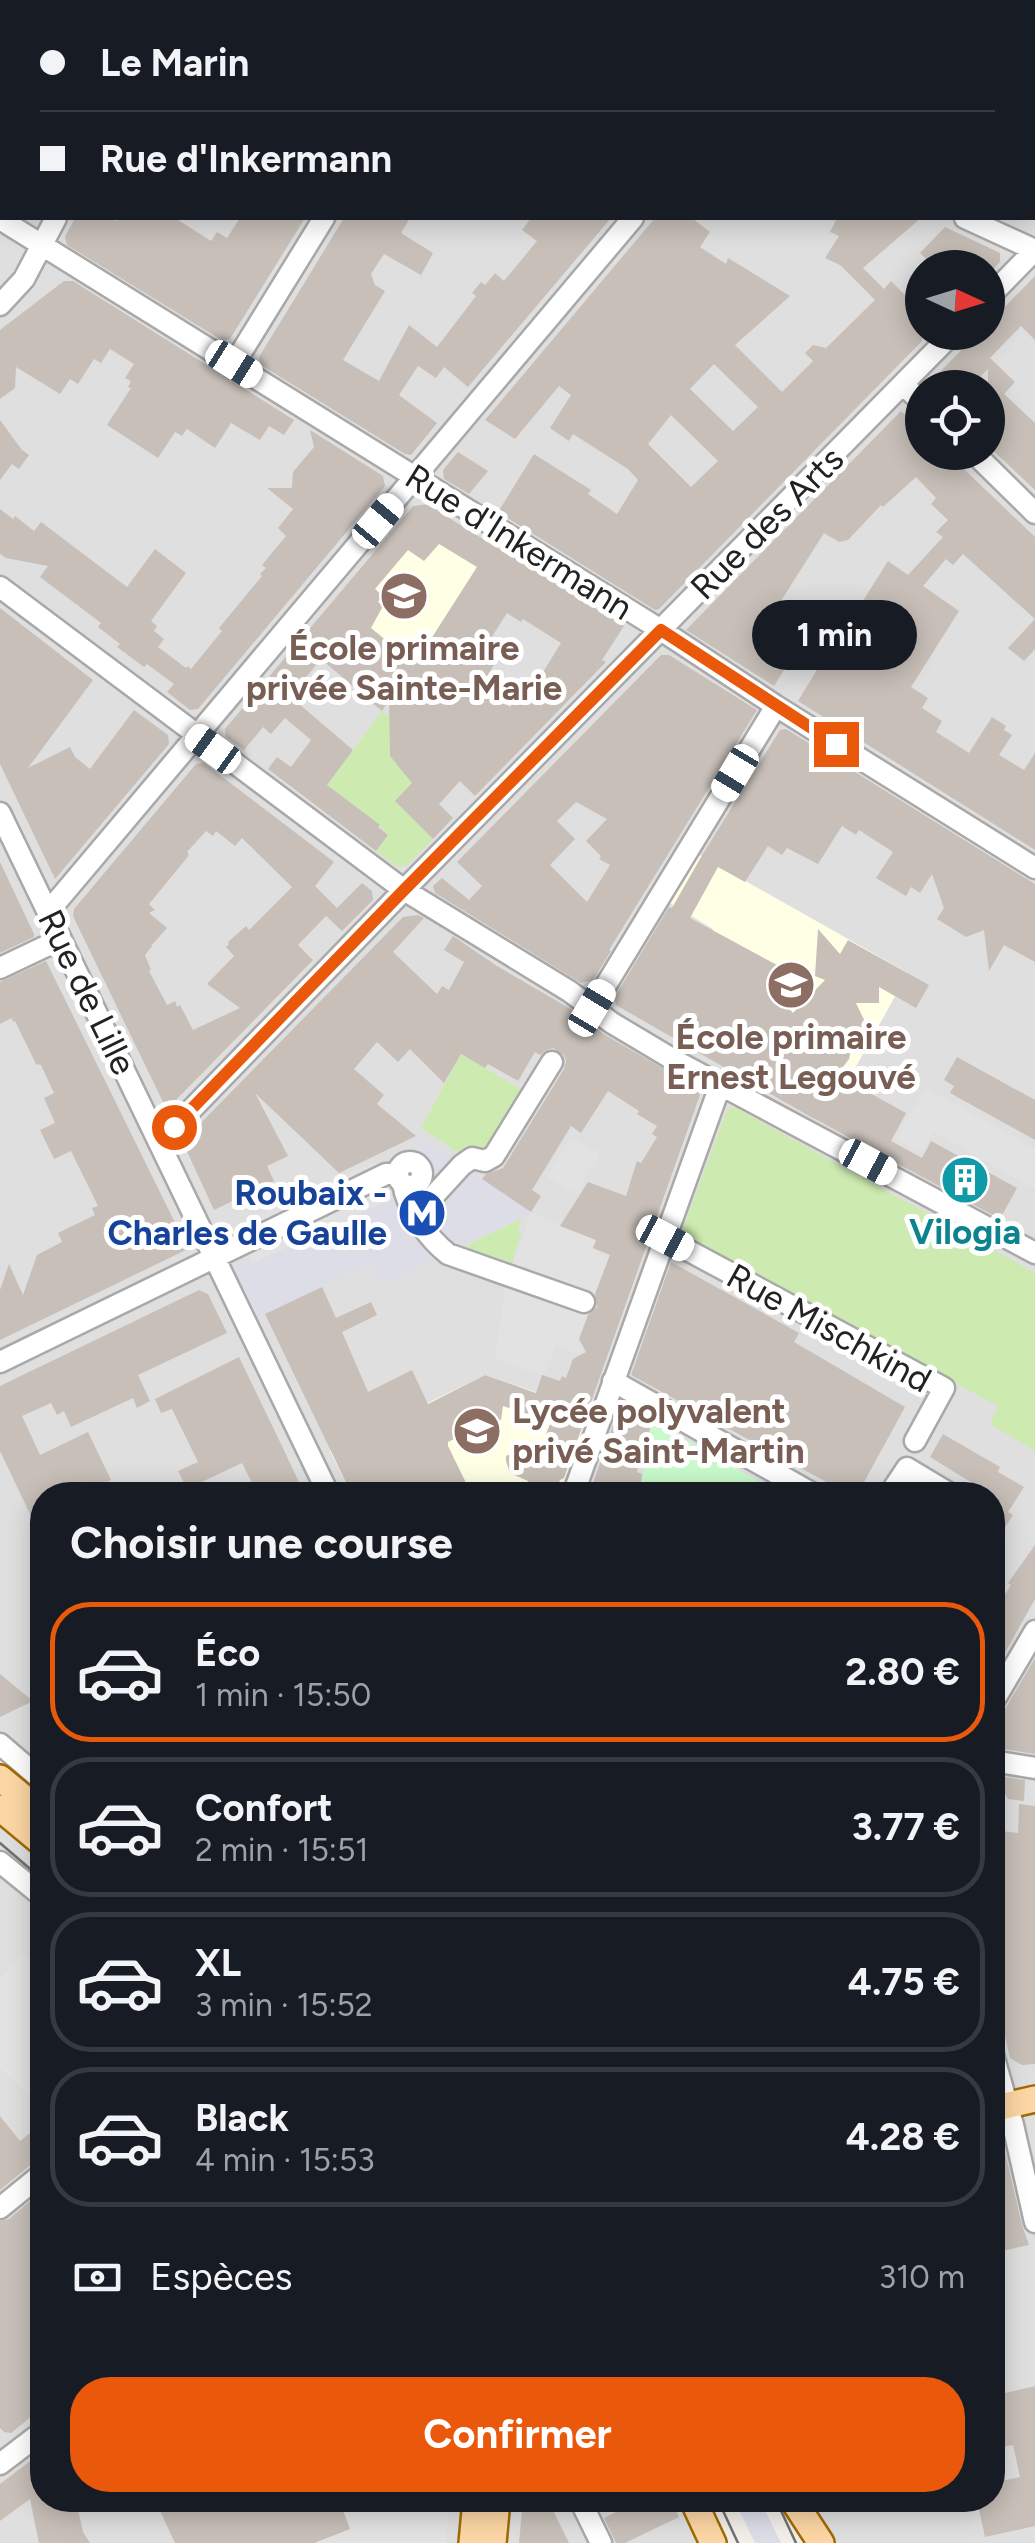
<!DOCTYPE html>
<html lang="fr">
<meta charset="utf-8">
<style>
:root{--surface:#171b24;--page:#20242c;--text:#f1f3f6;--muted:#9ea1a6;--line:#363941;--accent:#ea580c}
body{margin:0;font-family:Figtree,sans-serif;background:var(--page);color:var(--text);height:100vh;display:flex;flex-direction:column;font-size:38px;white-space:nowrap}
*{box-sizing:border-box;margin:0}
p{font-size:32px;color:var(--muted)}
.icon{flex:none;width:55px;height:55px;fill:none;stroke:currentColor;stroke-width:2;stroke-linecap:round;stroke-linejoin:round}
.map{position:relative;flex:1;overflow:hidden}
.drawer{position:absolute;left:30px;top:1482px;width:975px;height:1030px;display:flex;flex-direction:column;background:var(--surface);border-radius:40px;box-shadow:0 5px 25px #0003}
.drawer>*{flex:none}
.hud{position:absolute;left:0px;top:0px;width:1035px;height:220px;box-shadow:0 5px 25px #0003;display:grid;align-content:center;height:220px;padding:0 40px;background:var(--surface)}
.needle{width:65px;rotate:94deg}
.controls{position:absolute;left:905px;top:250px;display:grid;gap:20px}
.controls a{display:grid;place-items:center;width:100px;height:100px;border-radius:50%;background:var(--surface);box-shadow:0 5px 25px #0003;font-size:50px}
.end{position:absolute;width:45px;height:45px;margin:-22px;border:12px solid #ea580c;background:#fff;box-shadow:0 0 0 5px #fff}
.from{border-radius:50%}
.bubble{position:absolute;height:70px;border-radius:35px;background:var(--surface);box-shadow:0 5px 25px #0003;font-size:32px;font-weight:700;line-height:70px;text-align:center}
.car{position:absolute;width:30px;height:60px;margin:-30px -15px;border-radius:12px;box-shadow:0 0 8px 2px #0007;background:linear-gradient(#fff 24%,#345 0 40%,#fff 0 76%,#345 0 86%,#fff 0)}
.hud b{display:flex;align-items:center;gap:35px;height:95px;font-size:38px}
.hud b+b{border-top:2px solid var(--line)}
.hud i{width:25px;height:25px;background:var(--text)}
ul{padding:0;list-style:none}
li{display:flex;align-items:center;gap:30px;height:140px;margin:0 20px 15px;padding:0 20px;border:5px solid var(--line);border-radius:40px}
li div{flex:1}
li b{display:block;font-size:38px}
li em{font-style:normal;font-weight:700}
li.selected{border-color:var(--accent)}
li>.icon{width:90px;height:90px;stroke-width:1.5}
h2{padding:0 40px;font-size:45px;line-height:120px}
.pay{display:flex;align-items:center;gap:25px;height:110px;padding:0 40px;font-size:38px}
.pay p{margin-inline-start:auto}
.primary-button{display:flex;gap:20px;margin-top:auto;padding:20px 40px}
.primary-button a{flex:1;height:115px;border-radius:40px;background:var(--accent);color:#fff;font-size:40px;font-weight:700;line-height:115px;text-align:center}
.map>svg:first-child{display:block}
.residential{fill:#e0dfdf;fill-rule:evenodd}
.education{fill:#ffffe5}
.grass{fill:#cdebb0}
.park{fill:#c8facc}
.parking{fill:#e2e2e2}
.plaza{fill:#dddde8}
.building{fill:#c7bfb8;fill-rule:evenodd}
.lines{fill:none;stroke-linecap:round;stroke-linejoin:round}
.minor-casing{stroke:#a9a9a9;stroke-width:25}
.major-casing{stroke:#a06b00;stroke-width:30}
.minor{stroke:#fff;stroke-width:20}
.major{stroke:#fcd6a4;stroke-width:25}
.tram{stroke:#707070;stroke-width:2.5}
.route{stroke:#ea580c;stroke-width:12}
.labels{text-anchor:middle;dominant-baseline:central;stroke-width:10;stroke-linejoin:round;paint-order:stroke}
.street-label{font-size:35px;fill:#222;stroke:#fff}
.education-label{font-size:35px;font-weight:bold;fill:#785e54;stroke:#fff}
.transit-label{font-size:35px;font-weight:bold;fill:#164399;stroke:#fff;text-anchor:end}
.culture-label{font-size:35px;font-weight:bold;fill:#0d838f;stroke:#fff}
</style>
<div class="map">
<svg width="1035" height="2543" viewBox="0 0 1035 2543">
<rect width="100%" height="100%" fill="#f2efe9"/>
<path class="residential" d="M0,0H1035V2543H829L805,2500H992V1495H42V1796L0,1760ZM2,2H1032V218H2ZM922,268H988V332H922ZM922,388H988V452H922Z
M0,1810L42,1845V2500H688L713,2543H0Z"/>
<path class="education" d="M427,504L500,549L409,693L318,619L413,506Z
M696,853L908,973L824,1124L656,1026L713,929L668,902Z
M485,1375L589,1410L559,1495H489V1492L481,1495H352L330,1451Z"/>
<path class="grass" d="M406,710L394,763L397,762L420,785L404,792L395,801L433,839L407,865L398,867L376,851L388,834L379,825L327,785L382,711L387,715Z
M461,1054L524,1091L485,1156L466,1145L460,1154L421,1128Z
M734,1107L1035,1273V1451L990,1424L998,1406L680,1237L727,1110Z
M522,1218L518,1230L521,1233L512,1263L467,1248L469,1244Z"/>
<path class="park" d="M651,1420L758,1481L750,1495H640Z"/>
<path class="parking" d="M927,1088L1035,1149V1189L933,1132L921,1153L894,1139Z
M570,1137L600,1153L577,1194L547,1177Z
M375,1161L393,1198L252,1264L235,1227Z
M531,1212L596,1240L593,1248L608,1258L579,1339L585,1344L581,1355L556,1346L544,1376L495,1359L505,1288Z
M24,1953L42,1971V2108L0,2068V1978Z
M339,2500H450L446,2543H314L350,2529Z"/>
<path class="plaza" d="M416,1136L439,1149L531,1212L383,1286L371,1263L258,1317L244,1289L239,1291L225,1261L241,1253L247,1266L428,1182L430,1178L413,1138Z
M734,2500H760L781,2543H755Z"/>
<path class="building" d="M75,218H111L117,221L119,218H175L211,241L217,232L227,238L240,218H305L230,339L223,341L67,245L65,237Z
M344,218H410L401,233L433,253L421,275L384,254L371,274L375,285L385,291L343,360L379,381L409,325L437,347L473,300L476,296L472,293L481,282L485,285L495,273L504,281L537,241L522,230L531,218H611L468,387L444,367L436,378L418,366L399,395L437,423L411,455L405,454L261,365L259,357Z
M655,218H692L710,232L700,247L726,264L728,258L790,296L735,345L782,392L813,361L805,353L813,345L826,348L875,300L840,265L825,258L839,236L830,232L837,218H921L863,268L884,289L891,281L909,299L922,286V341L659,609L655,610L498,512L534,454L591,490L588,494L617,514L638,480L628,469L573,434L569,441L550,428L571,395L559,386L515,439L485,420ZM714,364L758,407L733,431L690,389ZM671,415L718,461L691,487L648,444Z
M945,227L1000,253V262L988,275V268H936L920,253Z
M1035,276V340L1021,326L990,358L1015,382L1004,394L1035,423V490L988,446V369L969,388H955L939,373L979,332H988V324Z
M64,281H73L294,420L284,435L269,426L260,440L231,423L215,448L187,429L182,436L175,432L158,458L107,425L131,388L128,387L131,381L125,378L134,364L110,349L101,363L94,359L78,384L70,379L60,394L16,367L15,388L0,399V330Z
M901,411L922,431V452H946L1035,537V649L1024,661L1008,648L1035,619L963,554L953,565L946,559L923,586L959,611L911,687L928,698L922,708L942,721L936,732L969,753L992,717L1006,726L1004,730L1012,735L999,755L1024,770L1035,753V850L798,701L818,668L794,654L774,686L686,630ZM916,477L936,498L931,504L948,520L936,532L943,537L908,575L888,561L858,609L850,604L848,607L844,605L822,641L803,628L795,641L775,628L772,615L824,533L839,542L848,540L881,505L883,507Z
M0,420L22,450L29,455L19,469L12,464L0,480Z
M310,430L383,476L385,486L198,709L190,710L167,692L174,684L147,664L144,667L117,647L120,644L98,627L101,623L40,577L48,566L6,558L0,554V509L13,519L15,516L34,531L41,522L127,587L155,549L186,573L151,621L157,626L154,631L164,639L158,647L186,668L188,666L191,669L222,631L219,628L262,576L260,574L266,568L262,565L286,536L278,528L293,509L267,488H292L293,472L314,447Z
M458,452L488,471L469,494L444,479L443,470Z
M427,504L624,626L602,660L606,662L475,796L460,781L439,804L453,818L433,839L395,801L412,783L390,756L389,700L382,711L321,659L297,688L306,696L299,704L353,750L327,785L380,825L378,827L388,835L376,851L268,769L277,757L291,767L311,740L285,718L271,734L263,727L244,750L226,737L225,729L413,506ZM439,544L477,567L415,664L371,628L383,606L378,602L383,596L375,589L408,550L424,561ZM507,613L521,622L523,619L561,643L540,677L536,675L529,686L525,683L510,707L480,688L500,655L486,646Z
M0,608L93,680L28,768L70,747L75,757L90,769L134,710L168,735L169,744L55,879L0,764Z
M661,655H669L757,710L609,950L611,951L593,980L581,983L435,893L433,886L442,878L469,900L482,886L457,862ZM576,802L607,819L586,841L601,856L599,859L610,865L587,902L550,865L575,839L557,821Z
M786,729L1035,884V962L1004,945L989,971L984,930L966,937L937,919L944,908L932,874L920,893L911,887L906,896L876,878L893,852L859,830L856,835L842,826L818,864L787,848L782,855L768,846L745,882L718,867L690,918L777,965L775,987L777,996L793,1013L825,980L815,976L818,929L840,954L848,940L929,985L916,1008L879,987V1003H856L867,1026L851,1050L849,1059L837,1075L906,1113L891,1141L922,1158L931,1141L1017,1188L1000,1219L802,1112L616,1005L614,998L669,907L672,908L701,857L780,730Z
M204,763L334,862L315,886L337,908L362,883L372,891L373,900L342,931L326,916L298,945L313,960L172,1104L163,1102L73,916L74,909L196,764ZM206,831L213,836L216,831L235,846L242,838L292,887L249,930L246,926L228,942L229,944L226,947L234,956L207,984L240,1008L193,1030L180,1005L177,1007L175,1001L167,1005L149,971L151,970L145,955L152,946L150,943L152,945L167,928L149,913L155,910L149,904L186,859L189,854L187,852Z
M0,862L34,934V937L0,953Z
M418,915L424,918L393,952L437,994L442,986L449,990L464,962L444,950L453,936L497,966L569,1008L605,1035L697,1088L700,1095L564,1478L560,1480L554,1495H523L528,1481L510,1473L506,1461V1456L515,1452L536,1457L551,1422L503,1406L501,1420L494,1419L448,1442V1446L472,1495H352L265,1314L322,1287L336,1318L371,1302L377,1315L342,1332L368,1392L412,1370L428,1404L485,1375L536,1393L542,1375L560,1381L562,1376L566,1378L573,1359L586,1352L579,1339L588,1315L597,1307L595,1294L610,1255L593,1248L596,1240L560,1226L588,1182L626,1196L637,1161L641,1163L657,1137L652,1134L657,1126L637,1114L639,1111L608,1091L581,1133L571,1126L532,1190L541,1196L531,1212L482,1179L486,1174L503,1168L564,1069L566,1061L564,1055L553,1048L546,1050L540,1055L535,1052L518,1081L488,1064L485,1068L461,1054L444,1083L410,1049L398,1062L377,1042L354,1069L384,1095L377,1104L416,1136L339,1173L255,1093L288,1156L267,1166L274,1181L214,1210L184,1145L187,1137L403,917Z
M46,961L188,1249L0,1340V1290L9,1264L23,1295L37,1255L62,1242L58,1233L95,1215L92,1208L98,1206L71,1151L54,1159L40,1130L55,1123L44,1098L54,1093L41,1065L36,1064L15,1021L13,1022L12,1018L0,1024V982Z
M957,1057L1035,1100V1140L950,1093L954,1086L944,1080Z
M671,1262L799,1333L794,1342L905,1407L857,1495H850L631,1375Z
M199,1290L208,1294L227,1333L138,1375L150,1401L137,1408L133,1398L71,1427L64,1411L57,1415L51,1403L22,1416L40,1455L88,1432L111,1480L80,1495H42V1539L0,1451V1386Z
M239,1357L281,1444L305,1495H258L242,1463L187,1489L178,1471L198,1462L172,1409L161,1413L155,1399Z
M621,1402L640,1413L638,1420L651,1422L647,1444L643,1443L637,1472L642,1474L639,1495H589Z
M943,1434L1000,1467L998,1472L1024,1487L1008,1512L1013,1515L992,1548V1495L930,1457Z
M1035,1545V1599L992,1676V1628L998,1618L992,1614L1011,1585L1008,1583Z
M1035,1658V1754L992,1747V1718L1004,1711Z
M0,1674L33,1701L0,1717Z
M992,1775L1025,1780L1024,1801L1008,1799L1003,1791L992,1798Z
M1019,1804L1035,1806V2064L1022,2065L1010,2058L992,1980V1830L1018,1833Z
M0,2116L20,2141L30,2133L42,2148V2161L33,2163L0,2190Z
M992,2130L1001,2135L1022,2225L1029,2245L992,2253Z
M42,2191V2348L34,2349L42,2361V2408L11,2433L4,2432L0,2428V2221L9,2219Z
M1035,2386V2526L985,2537L977,2500H992V2483L1020,2477L1013,2445L992,2449V2396Z
M42,2452V2500H76L83,2532L90,2543H39L30,2499L0,2521V2484Z
M155,2500H339L350,2529L314,2543H175Z
M523,2500H548L569,2543H519Z
M620,2500H671L679,2517L625,2543H616L604,2518L624,2508Z"/>
<g class="lines">
<g class="minor-casing">
<path id="minor" d="M165,0L169,2
M509,0L514,2
M1009,0L1011,2
M220,2L222,0
M456,2L458,0
M814,2L816,0
M961,2L963,0
M0,25L2,27
M1032,31L1035,34
M965,218L1035,250
M0,219L661,630L776,706L1035,868
M988,298L1035,250
M0,305L24,279L56,218
M234,364L324,218
M904,385L922,403
M973,452L1035,513
M0,587L404,890L569,991L612,1023L674,1060L1035,1253
M0,813L329,1495
M48,912L633,218
M0,968L61,939
M592,1008L776,706
M159,1143L404,890L954,332
M398 1174a12 12 0 1 1 24 0a12 12 0 1 1-24 0Z
M403,1184C407,1209 428,1238 448,1254L584,1302
M416,1215L462,1165L472,1158L485,1161L494,1156L552,1062
M665,1238L944,1388L915,1441
M0,1362L386,1174H398
M613,1381L815,1495
M573,1495L721,1083
M889,1495L907,1468L952,1495
M992,1704L1035,1631
M0,1744L42,1780
M992,1761L1035,1768
M0,1862L42,1896
M992,2051L1013,2125L1035,2222
M0,2208L42,2174
M0,2464L42,2432
M580,2500L601,2543"/>
</g>
<g class="major-casing">
<path id="major" d="M0,1778L42,1813
M0,1808L42,1843
M992,2109L1035,2099
M693,2500L713,2543
M793,2500L821,2543
M472,2543L476,2500
M493,2543L497,2500"/>
</g>
<use href="#minor" class="minor"/>
<use href="#major" class="major"/>
<path class="tram" d="M0,1843L42,1879
M718,2500L738,2543
M776,2500L796,2543"/>
</g>
<g class="lines">
<path class="route" d="M174,1127L404,890L661,630L836,744"/>
</g>
<defs>
<g id="school-disc" transform="scale(2.5)"><circle r="9.5" fill="#8d6e63" stroke="#fff"/><path d="M0-5L7-2L0 1L-7-2ZM-4 1L0 2.5L4 1V4Q0 6-4 4Z" fill="#fff"/></g>
<g id="building-disc" transform="scale(2.5)"><circle r="9.5" fill="#0f9aa8" stroke="#fff"/><path d="M-4-6H4V6H1V3H-1V6H-4ZM-2.5-4.3h1.7v1.8h-1.7ZM.8-4.3h1.7v1.8H.8ZM-2.5-1h1.7V.8h-1.7ZM.8-1h1.7V.8H.8Z" fill="#fff"/></g>
<g id="metro-disc" transform="scale(2.5)"><circle r="9.5" fill="#1a4fb4" stroke="#fff"/><path d="M-5.5 5V-5H-3L0 0L3-5H5.5V5H3V-.5L0 4L-3-.5V5Z" fill="#fff"/></g>
</defs>
<g fill-rule="evenodd">
<use href="#school-disc" x="404" y="596"/>
<use href="#school-disc" x="791" y="985"/>
<use href="#building-disc" x="965" y="1180"/>
<use href="#metro-disc" x="422" y="1213"/>
<use href="#school-disc" x="477" y="1431"/>
</g>
<g class="labels">
<g class="street-label">
<text transform="translate(767 523) rotate(-45)">Rue des Arts</text>
<text transform="translate(519 542) rotate(32)">Rue d'Inkermann</text>
<text transform="translate(87 992) rotate(64)">Rue de Lille</text>
<text transform="translate(829 1328) rotate(29)">Rue Mischkind</text>
</g>
<g class="education-label">
<text x="404" y="648">École primaire<tspan x="404" dy="40">privée Sainte-Marie</tspan></text>
<text x="791" y="1037">École primaire<tspan x="791" dy="40">Ernest Legouvé</tspan></text>
<text x="512" y="1411" text-anchor="start">Lycée polyvalent<tspan x="512" dy="40">privé Saint-Martin</tspan></text>
</g>
<g class="transit-label">
<text x="387" y="1193">Roubaix -<tspan x="387" dy="40">Charles de Gaulle</tspan></text>
</g>
<g class="culture-label">
<text x="965" y="1232">Vilogia</text>
</g>
</g>
</svg>
<div class="controls">
<a><svg class="needle" viewBox="-14 -14 28 28"><path d="M0-13l5 13h-10z" fill="#e53935"/><path d="M0 13l5-13h-10z" fill="#9ea1a6"/></svg></a>
<a><svg class="icon" aria-label="locate" viewBox="0 0 24 24"><circle cx="12" cy="12" r="6"/><path d="M12 2v4M12 18v4M2 12h4M18 12h4"/></svg></a>
</div>
<i class="end from" style="left:174px;top:1127px"></i>
<i class="end" style="left:836px;top:744px"></i>
<div class="bubble" style="left:752px;top:600px;width:165px">1 min</div>
<i class="car" style="left:234px;top:364px;rotate:122deg"></i>
<i class="car" style="left:378px;top:521px;rotate:40deg"></i>
<i class="car" style="left:213px;top:749px;rotate:306deg"></i>
<i class="car" style="left:735px;top:773px;rotate:211deg"></i>
<i class="car" style="left:592px;top:1008px;rotate:31deg"></i>
<i class="car" style="left:868px;top:1162px;rotate:118deg"></i>
<i class="car" style="left:665px;top:1238px;rotate:118deg"></i>
<div class="hud">
<b><i class="from"></i>Le Marin</b>
<b><i></i>Rue d'Inkermann</b>
</div>
<section class="drawer">
<h2>Choisir une course</h2>
<ul>
<li class="selected"><svg class="icon" aria-label="car" viewBox="0 0 24 24"><path d="M5 17H2v-5l4-1 3-4h7l3 4 3 1v5h-3M9 17h6M6 11h13"/><circle cx="7" cy="17" r="2"/><circle cx="17" cy="17" r="2"/></svg><div><b>Éco</b><p>1 min · 15:50</p></div><em>2.80 €</em></li>
<li><svg class="icon" aria-label="car" viewBox="0 0 24 24"><path d="M5 17H2v-5l4-1 3-4h7l3 4 3 1v5h-3M9 17h6M6 11h13"/><circle cx="7" cy="17" r="2"/><circle cx="17" cy="17" r="2"/></svg><div><b>Confort</b><p>2 min · 15:51</p></div><em>3.77 €</em></li>
<li><svg class="icon" aria-label="car" viewBox="0 0 24 24"><path d="M5 17H2v-5l4-1 3-4h7l3 4 3 1v5h-3M9 17h6M6 11h13"/><circle cx="7" cy="17" r="2"/><circle cx="17" cy="17" r="2"/></svg><div><b>XL</b><p>3 min · 15:52</p></div><em>4.75 €</em></li>
<li><svg class="icon" aria-label="car" viewBox="0 0 24 24"><path d="M5 17H2v-5l4-1 3-4h7l3 4 3 1v5h-3M9 17h6M6 11h13"/><circle cx="7" cy="17" r="2"/><circle cx="17" cy="17" r="2"/></svg><div><b>Black</b><p>4 min · 15:53</p></div><em>4.28 €</em></li>
</ul>
<div class="pay"><svg class="icon" aria-label="cash" viewBox="0 0 24 24"><path d="M3 7h18v10H3z"/><circle cx="12" cy="12" r="2"/></svg>Espèces<p>310 m</p></div>
<div class="primary-button"><a>Confirmer</a></div>
</section>
</div>
